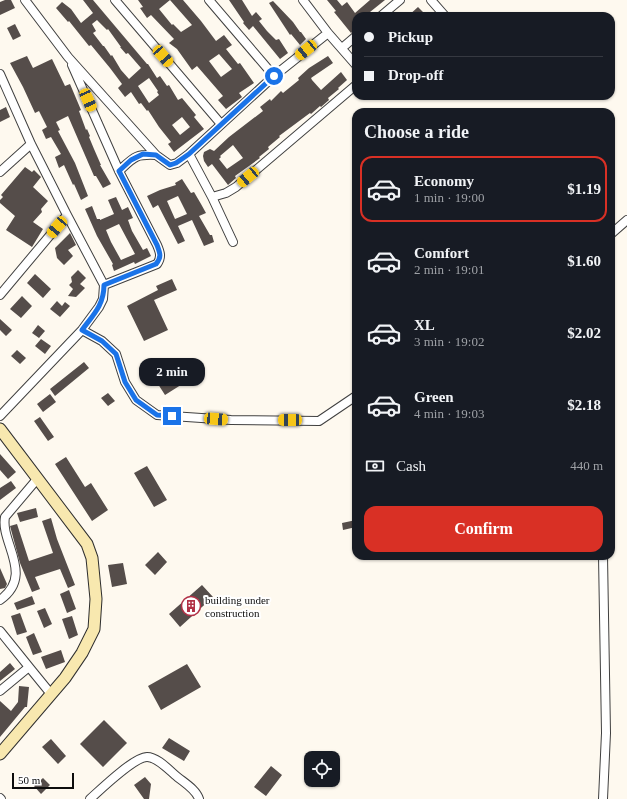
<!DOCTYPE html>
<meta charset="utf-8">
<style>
:root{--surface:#171b24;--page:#242831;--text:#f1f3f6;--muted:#9ea1a6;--line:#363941;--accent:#d93025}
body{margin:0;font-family:"Times New Roman",serif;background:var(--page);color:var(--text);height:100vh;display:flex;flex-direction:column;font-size:15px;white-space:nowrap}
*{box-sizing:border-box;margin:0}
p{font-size:13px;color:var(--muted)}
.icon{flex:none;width:22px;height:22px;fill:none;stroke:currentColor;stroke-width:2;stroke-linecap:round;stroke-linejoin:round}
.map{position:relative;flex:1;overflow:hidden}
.sheet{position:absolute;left:352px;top:108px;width:263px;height:452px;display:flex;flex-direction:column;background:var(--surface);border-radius:12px;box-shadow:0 1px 3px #0004}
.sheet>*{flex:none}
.hud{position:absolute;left:352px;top:12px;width:263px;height:88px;border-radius:12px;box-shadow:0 1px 3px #0004;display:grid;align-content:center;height:88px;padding:0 12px;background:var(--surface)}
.tools{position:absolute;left:304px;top:751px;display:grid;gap:8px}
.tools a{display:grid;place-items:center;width:36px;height:36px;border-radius:8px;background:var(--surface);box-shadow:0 1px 3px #0004;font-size:20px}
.scale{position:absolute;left:12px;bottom:10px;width:62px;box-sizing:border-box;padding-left:4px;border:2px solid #0d0d0d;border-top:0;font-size:11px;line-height:14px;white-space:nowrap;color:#0d0d0d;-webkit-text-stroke:3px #fff;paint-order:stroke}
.end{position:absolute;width:18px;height:18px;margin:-9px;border:5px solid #1a73e8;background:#fff;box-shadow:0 0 0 2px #fff}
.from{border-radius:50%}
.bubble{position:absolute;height:28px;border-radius:12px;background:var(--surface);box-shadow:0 1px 3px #0004;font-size:13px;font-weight:800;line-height:28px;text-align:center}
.car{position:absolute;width:12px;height:24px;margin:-12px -6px;border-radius:5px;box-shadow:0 0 3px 1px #0007;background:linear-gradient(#f5c518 24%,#345 0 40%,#f5c518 0 76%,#345 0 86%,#f5c518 0)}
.hud b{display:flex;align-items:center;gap:14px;height:38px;font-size:15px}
.hud b+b{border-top:1px solid var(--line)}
.hud i{width:10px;height:10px;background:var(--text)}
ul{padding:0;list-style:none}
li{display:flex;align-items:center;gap:12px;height:66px;margin:0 8px 6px;padding:0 4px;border:2px solid transparent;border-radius:12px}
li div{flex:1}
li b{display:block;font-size:15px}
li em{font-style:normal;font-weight:800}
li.active{border-color:var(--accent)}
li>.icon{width:36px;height:36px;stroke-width:1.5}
h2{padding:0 12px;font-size:18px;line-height:48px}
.pay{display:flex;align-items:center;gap:10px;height:44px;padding:0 12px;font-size:15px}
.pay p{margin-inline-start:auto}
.button{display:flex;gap:8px;margin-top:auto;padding:8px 12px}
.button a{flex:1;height:46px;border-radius:12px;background:var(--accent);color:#fff;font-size:16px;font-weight:800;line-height:46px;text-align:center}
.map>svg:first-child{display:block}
.building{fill:#554d4a;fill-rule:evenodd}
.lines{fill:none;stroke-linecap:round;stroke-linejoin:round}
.street-casing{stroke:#404040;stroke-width:10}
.secondary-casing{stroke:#2f2f2f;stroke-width:13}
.street{stroke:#fff;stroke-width:8}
.secondary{stroke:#f8e8af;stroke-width:11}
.route{stroke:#1a73e8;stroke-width:5}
.labels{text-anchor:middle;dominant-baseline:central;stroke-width:4;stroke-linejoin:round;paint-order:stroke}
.poi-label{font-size:11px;fill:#0d0d0d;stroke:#fff;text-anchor:start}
</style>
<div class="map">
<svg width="627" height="799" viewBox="0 0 627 799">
<rect width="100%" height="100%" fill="#fef9ef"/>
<path class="building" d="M5,0H11L15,8L0,15V2Z
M83,0H93L147,64H148L157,78L160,76L167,86L169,85L178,100L182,98L196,115L194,117L204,129L174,152L168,144L171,142L159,127L148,110L147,111L141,103L139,104L131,92L125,97L118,88L122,84L110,68L91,45L89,46L69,21L68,22L56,8L62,2L71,9L81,23L93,13ZM97,20L107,30L108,29L121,47H120L126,54L128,53L141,68L129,79L121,70L112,55L111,56L104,46H103L93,33L96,31L92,24ZM149,78L158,91L157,92L159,95L149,103L138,86ZM182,117L190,127L180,135L172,125Z
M138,0H183L201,21L216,41L224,35L232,45L226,49L238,64L240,63L254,83L239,93L242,97L226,109L218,100L223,96L197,66L192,70L177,49L169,43L174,39L151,15L147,18L140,8L143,7ZM170,0L192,25L181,32L173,24L172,25L159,9ZM219,54L232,69L221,77L209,61Z
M229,0H242L252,16L256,12L262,19L259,21L267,31L276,40L279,39L288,53L280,59L253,26L249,30L243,23L244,22Z
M327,0H337L342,6L347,2L355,13L370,0H385L365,16H356V29L351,33L334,12L336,11Z
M273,1L293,22L300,32H301L306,39L300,45L291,34L290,35L269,3Z
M418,7L427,16H408Z
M15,24L21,36L13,40L7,28Z
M27,56L33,68L52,59L65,86L70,84L81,110L79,111L86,130L87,129L90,136L89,137L94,149L101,165H100L111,184L103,188L96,176H94L68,116L56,122L60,130L58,131L75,163L88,196L81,200L74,184L73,185L64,165L59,168L55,157L61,154L51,137L46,139L42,130L47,127L39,111L35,113L23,87L10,63Z
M328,56L333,63L311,78L312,80L321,90L341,72L347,80L338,88L339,89L328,98L329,100L321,107L320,106L311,114L310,113L279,136L280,137L268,147L269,149L259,157L260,158L235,176L236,178L228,185L212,164L208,167L204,161L203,156L204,152L210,149L214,151L229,137L263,111L260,107L270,99L271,101L281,91L283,93L299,80L298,78L309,68ZM233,145L243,158L227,169L219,159L221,157L220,156Z
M6,107L10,117L0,122V110Z
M25,167L32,172L34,170L41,177L33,187L48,201L41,209L42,212L33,222L43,229L32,247L6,230L15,216L0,203V200L3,197L1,195Z
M182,179L191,193L194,192L201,204L206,213L199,216L210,235H212L214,242L204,246L192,220L178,226L185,241L178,244L158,205L153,208L147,196L160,190L176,185L175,183ZM178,196L187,214L175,219L167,201Z
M116,197L122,210L128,207L133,218L128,220L132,231L143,250L147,248L151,256L135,264L134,262L114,271L112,265L113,264L97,236L85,209L92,206L97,219H100V220L114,214L108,200ZM119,224L135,254L121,260L111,242L106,230Z
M70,233L76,245L68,250L73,256L64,265L57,258L55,248Z
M78,270L86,278L80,284L85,288L76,297L68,296L73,289L69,285L72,282L71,277Z
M35,274L51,289L43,298L27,283Z
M172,279L177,290L154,300L168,330L144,341L127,306L158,290L156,286Z
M22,296L32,306L21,318L10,309Z
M57,301L62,306L65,302L70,306L60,317L50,309Z
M0,319L12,330L6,336L0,330Z
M38,325L45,331L39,338L32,333Z
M41,339L51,346L45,354L35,346Z
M17,350L26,358L20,364L11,356Z
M167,358L184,383L165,395L149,370Z
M84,362L89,368L55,396L50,389Z
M108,393L115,401L108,406L101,398Z
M50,394L56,402L43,412L37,404Z
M40,417L54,437L48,441L34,421Z
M0,454L16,472L8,479L0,470Z
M66,457L85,487L91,483L108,510L92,521L55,464Z
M147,466L167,500L154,507L134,473Z
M11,481L16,488L0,500V488Z
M36,508L38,517L20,522L17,513Z
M51,518L57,539L75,585L68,588L60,569L35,577L40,589L32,592L20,563L10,526L17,524L29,561L53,553L42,521Z
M356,520V527L343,530L342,523Z
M158,552L167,562L155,575L145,565Z
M123,563L127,584L112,587L108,565Z
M0,568L7,584L5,588L0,589Z
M202,585L213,597L180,627L169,614Z
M69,590L76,609L67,613L60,594Z
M32,596L35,604L17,610L14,603Z
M45,608L52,624L44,628L37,611Z
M20,613L27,632L17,635L11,616Z
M72,616L78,635L69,639L62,619Z
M34,633L42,652L33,655L26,637Z
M61,650L65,662L46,669L41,657Z
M10,663L15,669L0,681V672Z
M187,664L201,687L161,710L148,686Z
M19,686L29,687L27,707H25L0,737V701L11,711L18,702Z
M104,720L127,743L103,767L80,744Z
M169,738L190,751L184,761L162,748Z
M51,739L66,756L58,764L42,747Z
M271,766L282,775L266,796L254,787Z
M145,777L151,784L149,799H144L134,785Z
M43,778L50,785L41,794L34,786Z"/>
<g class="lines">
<g class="street-casing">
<path id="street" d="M25,0L68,57L156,155L170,165L177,163L189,154L274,76L328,33
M115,0L221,124
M209,0L274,76
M303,0L328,33L356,65
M431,0L445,16
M381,16L400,0
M342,48L356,36
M72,65L119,171L157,245C160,252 162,257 157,264L104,285
M0,74L31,144L67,215L104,285L103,299L99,307L82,330L0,416
M189,154L212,197L233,242
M119,171C134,157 135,154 156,155
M0,172L31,144
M212,197L226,193L236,187L356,85
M611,234L627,220
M0,295L67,215
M82,330L102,341L116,354L125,382L136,400L157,415L231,420L319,421L356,396
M603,556L606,733L603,799
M0,600C35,575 0,543 5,517L38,478
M0,631L29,667
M0,691L29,667L51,694
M0,798L1,799
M90,799C100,790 134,757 147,757C157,757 168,769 175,775C183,782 196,789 199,799"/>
</g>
<g class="secondary-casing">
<path id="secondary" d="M0,429L87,544L92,558L96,599L94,629L82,653L65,678L0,754"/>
</g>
<use href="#street" class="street"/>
<use href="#secondary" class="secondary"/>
</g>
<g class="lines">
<path class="route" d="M172,416L157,415L136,400L125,382L116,354L102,341L82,330C93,315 104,305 104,285L156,264C162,257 160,253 157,245L119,171L131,160L143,154L156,155L170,165L176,163L189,154L274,76"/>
</g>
<defs>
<g id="building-ring" transform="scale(1)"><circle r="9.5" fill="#fff" stroke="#b23146" stroke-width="1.5"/><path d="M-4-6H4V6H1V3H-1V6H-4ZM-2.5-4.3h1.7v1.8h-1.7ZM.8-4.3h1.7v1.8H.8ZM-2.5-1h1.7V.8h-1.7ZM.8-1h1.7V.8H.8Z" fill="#b23146"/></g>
</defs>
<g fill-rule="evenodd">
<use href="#building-ring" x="191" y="606"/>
</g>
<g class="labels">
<g class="poi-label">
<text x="205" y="600">building under<tspan x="205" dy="13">construction</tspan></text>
</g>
</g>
</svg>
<div class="tools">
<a><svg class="icon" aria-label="locate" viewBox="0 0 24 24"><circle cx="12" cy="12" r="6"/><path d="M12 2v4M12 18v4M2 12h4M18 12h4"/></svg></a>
</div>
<div class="scale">50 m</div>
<i class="end from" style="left:274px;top:76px"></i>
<i class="end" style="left:172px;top:416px"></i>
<div class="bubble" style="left:139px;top:358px;width:66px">2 min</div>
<i class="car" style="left:306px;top:50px;rotate:231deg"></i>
<i class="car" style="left:163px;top:56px;rotate:139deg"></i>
<i class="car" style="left:88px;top:100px;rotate:156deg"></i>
<i class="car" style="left:248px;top:177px;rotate:230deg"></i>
<i class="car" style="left:57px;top:227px;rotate:220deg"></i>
<i class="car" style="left:216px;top:419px;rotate:94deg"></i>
<i class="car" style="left:290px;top:420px;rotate:270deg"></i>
<div class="hud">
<b><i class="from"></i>Pickup</b>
<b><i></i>Drop-off</b>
</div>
<section class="sheet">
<h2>Choose a ride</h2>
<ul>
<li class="active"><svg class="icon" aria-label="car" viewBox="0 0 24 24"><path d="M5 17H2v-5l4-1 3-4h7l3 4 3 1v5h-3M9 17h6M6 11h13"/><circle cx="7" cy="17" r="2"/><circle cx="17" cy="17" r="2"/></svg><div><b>Economy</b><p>1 min · 19:00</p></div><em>$1.19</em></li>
<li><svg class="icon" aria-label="car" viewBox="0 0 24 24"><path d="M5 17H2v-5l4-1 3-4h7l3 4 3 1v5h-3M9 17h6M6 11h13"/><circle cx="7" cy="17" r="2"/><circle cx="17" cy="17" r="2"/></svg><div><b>Comfort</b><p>2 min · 19:01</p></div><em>$1.60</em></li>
<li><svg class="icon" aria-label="car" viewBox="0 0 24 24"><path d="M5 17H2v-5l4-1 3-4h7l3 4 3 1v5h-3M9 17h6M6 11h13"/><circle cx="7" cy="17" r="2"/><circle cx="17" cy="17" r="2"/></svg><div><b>XL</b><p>3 min · 19:02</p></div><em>$2.02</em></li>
<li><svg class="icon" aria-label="car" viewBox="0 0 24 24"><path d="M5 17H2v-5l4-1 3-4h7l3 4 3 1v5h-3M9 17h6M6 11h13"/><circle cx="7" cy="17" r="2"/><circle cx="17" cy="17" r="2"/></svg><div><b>Green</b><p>4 min · 19:03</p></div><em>$2.18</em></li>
</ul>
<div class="pay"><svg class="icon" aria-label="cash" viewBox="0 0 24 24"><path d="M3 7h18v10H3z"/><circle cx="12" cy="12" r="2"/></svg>Cash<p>440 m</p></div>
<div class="button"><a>Confirm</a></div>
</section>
</div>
